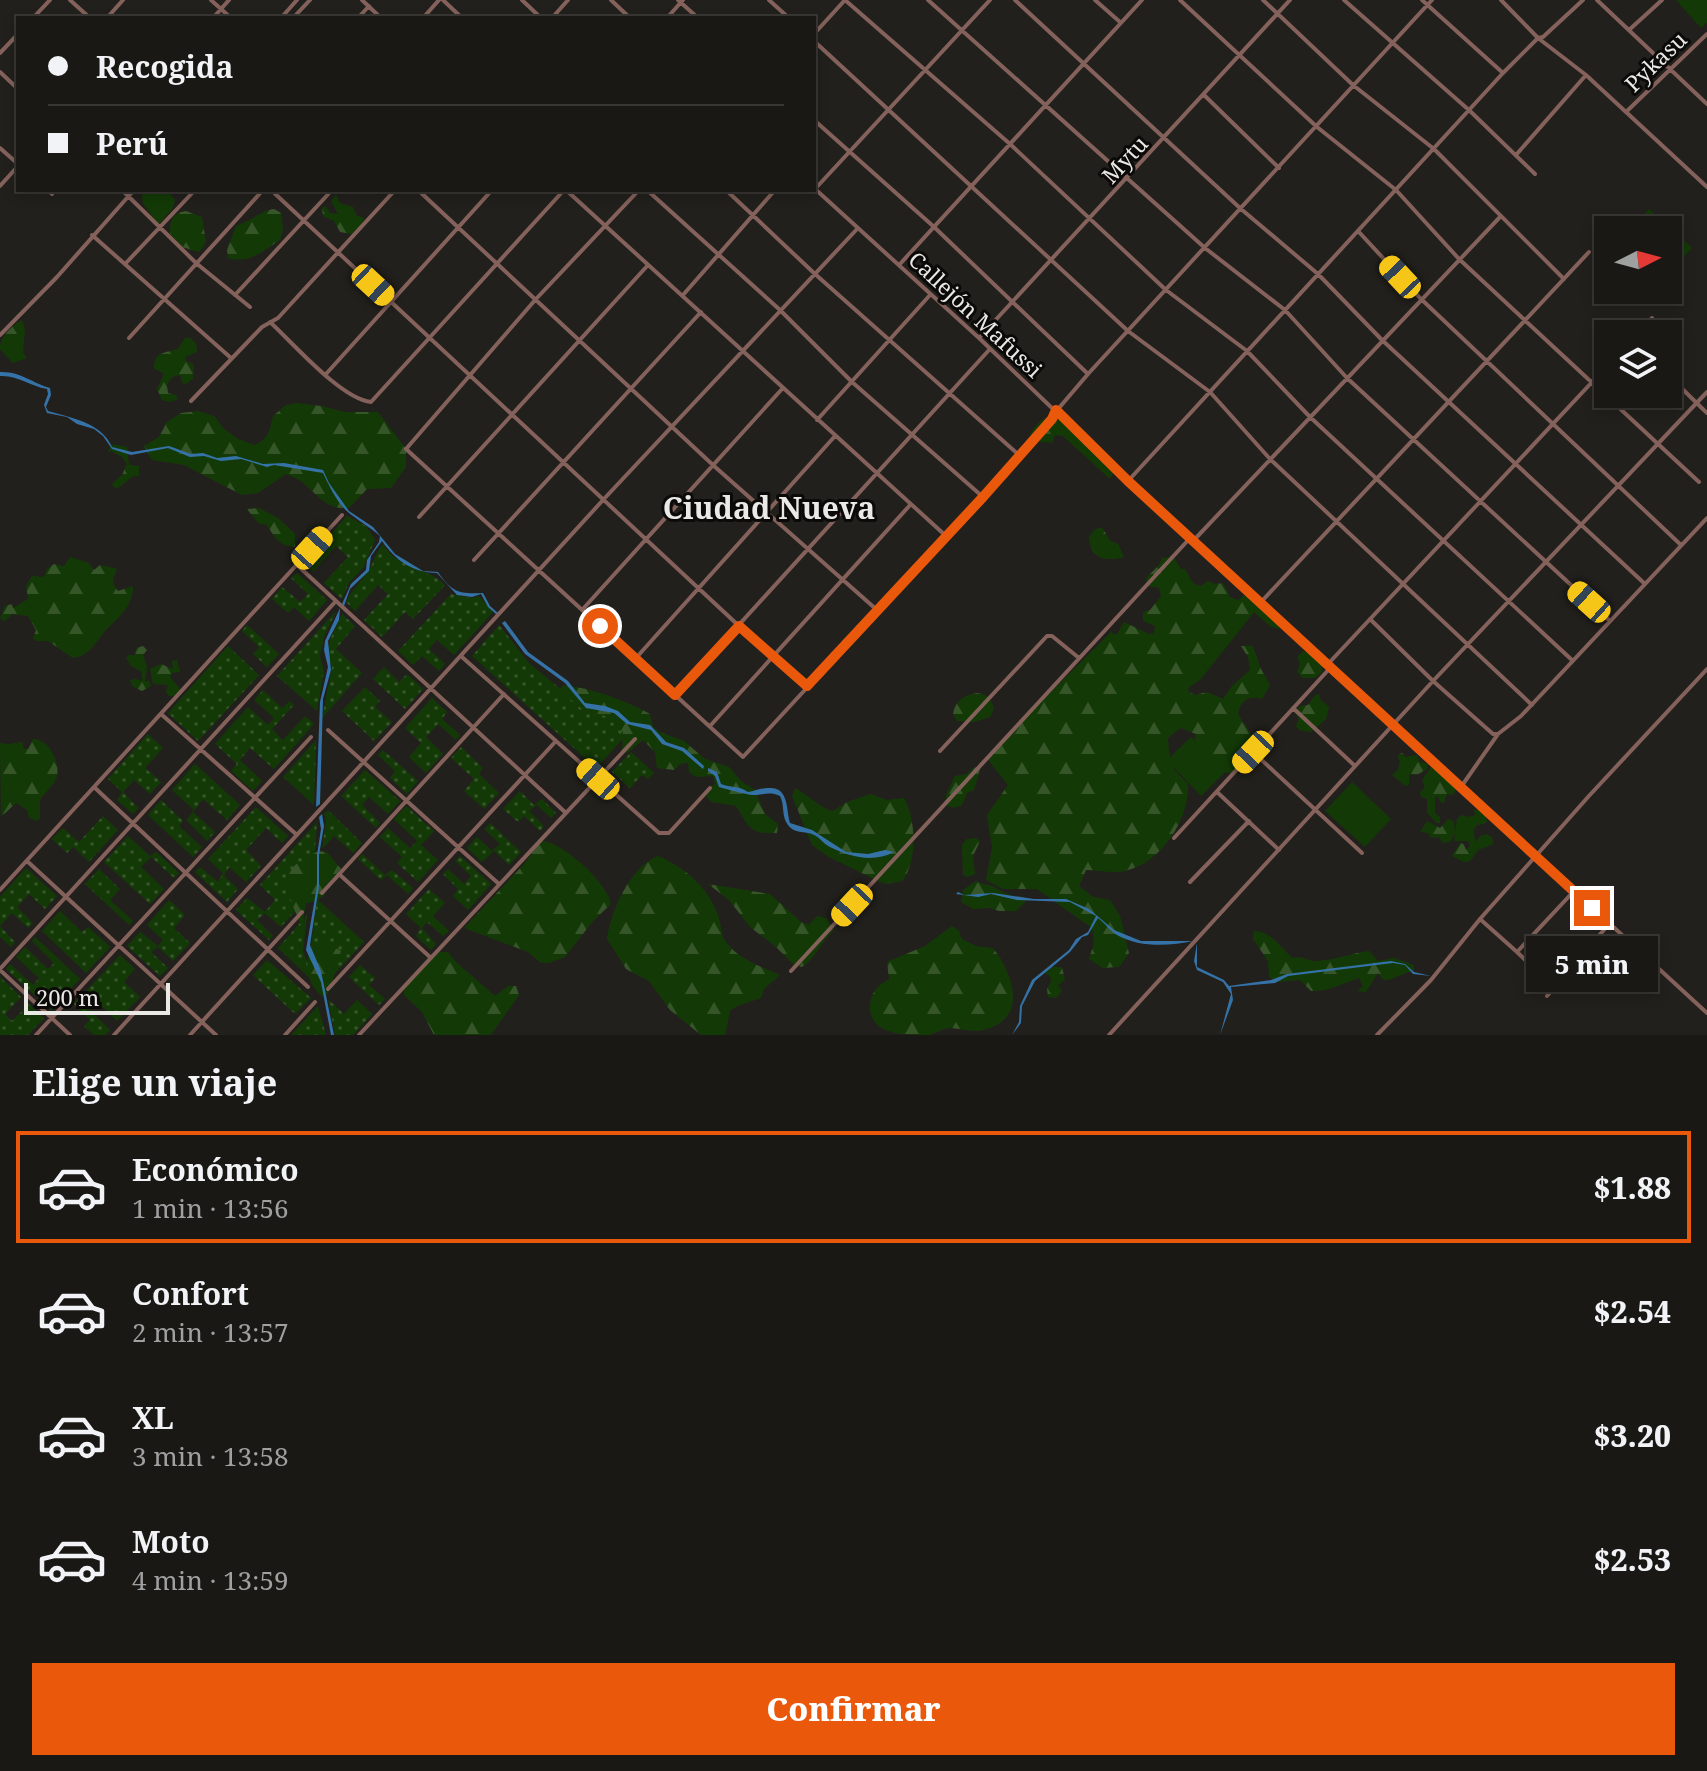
<!DOCTYPE html>
<html lang="es">
<meta charset="utf-8">
<style>
:root{--surface:#1a1815;--page:#23211e;--text:#f1f3f6;--muted:#9fa0a0;--line:#383734;--accent:#ea580c}
body{margin:0;font-family:"Noto Serif",serif;background:var(--page);color:var(--text);height:100vh;display:flex;flex-direction:column;font-size:30px;white-space:nowrap}
*{box-sizing:border-box;margin:0}
p{font-size:26px;color:var(--muted)}
.icon{flex:none;width:44px;height:44px;fill:none;stroke:currentColor;stroke-width:2;stroke-linecap:round;stroke-linejoin:round}
.map{position:relative;height:1035px;overflow:hidden}
.side{display:flex;flex-direction:column;background:var(--surface);flex:1}
.side>*{flex:none}
.guide{position:absolute;left:16px;top:16px;width:800px;height:176px;border-radius:0px;box-shadow:0 4px 12px #0003,0 0 0 2px var(--line);display:grid;align-content:center;height:176px;padding:0 32px;background:var(--surface)}
.needle{width:52px;rotate:84deg}
.buttons{position:absolute;left:1594px;top:216px;display:grid;gap:16px}
.buttons a{display:grid;place-items:center;width:88px;height:88px;border-radius:0px;background:var(--surface);box-shadow:0 4px 12px #0003,0 0 0 2px var(--line);font-size:40px}
.scale{position:absolute;left:24px;bottom:20px;width:146px;box-sizing:border-box;padding-left:8px;border:4px solid #eae9e6;border-top:0;font-size:22px;line-height:28px;white-space:nowrap;color:#eae9e6;-webkit-text-stroke:6px #0b0a08;paint-order:stroke}
.end{position:absolute;width:36px;height:36px;margin:-18px;border:10px solid #ea580c;background:#fff;box-shadow:0 0 0 4px #fff}
.from{border-radius:50%}
.bubble{position:absolute;height:56px;border-radius:0px;background:var(--surface);box-shadow:0 4px 12px #0003,0 0 0 2px var(--line);font-size:26px;font-weight:800;line-height:56px;text-align:center}
.car{position:absolute;width:24px;height:48px;margin:-24px -12px;border-radius:10px;box-shadow:0 0 6px 2px #0007;background:linear-gradient(#f5c518 24%,#345 0 40%,#f5c518 0 76%,#345 0 86%,#f5c518 0)}
.guide b{display:flex;align-items:center;gap:28px;height:76px;font-size:30px}
.guide b+b{border-top:2px solid var(--line)}
.guide i{width:20px;height:20px;background:var(--text)}
ul{padding:0;list-style:none}
li{display:flex;align-items:center;gap:24px;height:112px;margin:0 16px 12px;padding:0 16px;border:4px solid transparent;border-radius:0px}
li div{flex:1}
li b{display:block;font-size:30px}
li em{font-style:normal;font-weight:800}
li.active{border-color:var(--accent)}
li>.icon{width:72px;height:72px;stroke-width:1.5}
h2{padding:0 32px;font-size:36px;line-height:96px}
.primary-button{display:flex;gap:16px;margin-top:auto;padding:16px 32px}
.primary-button a{flex:1;height:92px;border-radius:0px;background:var(--accent);color:#fff;font-size:32px;font-weight:800;line-height:92px;text-align:center}
.map>svg:first-child{display:block}
.grass{fill:url(#grass-dots)}
.forest{fill:url(#forest-firs)}
.pitch{fill:#133a06}
.water{fill:#3572a7}
.lines{fill:none;stroke-linecap:round;stroke-linejoin:round}
.minor{stroke:#84615b;stroke-width:4}
.route{stroke:#ea580c;stroke-width:10}
.labels{text-anchor:middle;dominant-baseline:central;stroke-width:6;stroke-linejoin:round;paint-order:stroke}
.street-label{font-size:22px;fill:#eae9e6;stroke:#0b0a08}
.district-label{font-size:30px;font-weight:bold;fill:#eae9e6;stroke:#0b0a08}
</style>
<div class="map">
<svg width="1707" height="1035" viewBox="0 0 1707 1035">
<defs>
<pattern id="grass-dots" width="8" height="8" patternUnits="userSpaceOnUse" patternTransform="scale(2)"><rect width="8" height="8" fill="#133a06"/><path d="M2 2h.1M6 6h.1" fill="none" stroke="#36562a" stroke-width="1.8" stroke-linecap="round"/></pattern>
<pattern id="forest-firs" width="22" height="20" patternUnits="userSpaceOnUse" patternTransform="scale(2)"><rect width="22" height="20" fill="#133a06"/><path d="M5 1l3.5 6h-7zM16 11l3.5 6h-7z" fill="#36562a"/></pattern>
</defs>
<rect width="100%" height="100%" fill="#22201c"/>
<path class="grass" d="M347,516L366,526L375,540L363,568L349,583L342,599L324,583L348,557L336,546L313,572L304,564Z
M383,544C397,569 426,566 445,585L413,619L405,612L382,637L364,620L388,594L378,585L355,611L346,602C352,590 358,585 366,574C373,566 375,553 383,544Z
M297,573L327,600L309,621L294,607L288,613L272,599L282,587L300,602L308,594L291,578Z
M451,594L472,598L479,596L493,612L454,655L437,640L429,649L445,664L439,671L422,656L413,665L398,651Z
M337,610L324,636L320,656L324,671L317,711L277,676Z
M342,614L355,626L336,649L362,673L322,718L332,667L328,655L329,642Z
M247,625L279,654L267,667L253,654L259,647L242,631Z
M499,625L529,663L585,709L603,713L633,728L596,768L472,656Z
M228,646L259,675L198,741L168,713Z
M384,667L399,682L407,674L423,689L405,709L373,679Z
M365,687L380,701L375,707L392,722L374,741L342,711Z
M263,690L282,708L290,701L294,705L272,729L283,740L305,716L314,724L274,769L250,748L240,760L262,781L253,791L231,771L237,764L215,744L248,707L268,725L274,718L254,700Z
M432,698L447,712L442,719L460,735L456,740L438,724L426,737L443,754L426,773L409,757L421,743L405,728Z
M148,734L163,748L145,768L161,782L150,794L134,780L123,792L138,808L133,814L117,800L122,792L108,779Z
M316,740L314,805L283,777Z
M461,747L483,768L479,774L499,793L484,809L464,791L474,779L451,758Z
M383,750L418,781L407,794L390,778L395,771L378,755Z
M631,752L654,773L648,779L642,775L630,788L612,772Z
M195,764L240,805L227,820L203,799L193,812L215,832L207,841L186,820L192,813L193,809L172,790Z
M365,770L400,801L388,814L369,797L362,805L380,823L376,828L341,796Z
M520,791L534,805L542,799L556,813L551,818L537,805L529,811L544,826L540,831L524,816L518,822L503,809Z
M161,800L183,821L179,826L202,847L193,857L148,815Z
M406,806L434,831L421,845L438,860L418,882L397,863L402,857L380,837L388,828L410,848L417,841L394,819Z
M256,807L288,836L282,843L266,828L246,850L261,866L246,882L229,867L224,876L238,889L227,902L195,872L200,867L218,882L223,873L208,859Z
M328,810L362,843L353,853L334,836L322,849L326,820L324,814Z
M103,816L118,830L89,862L73,847L67,853L52,839L63,828L79,842Z
M317,822L312,892L281,927L265,913L257,920L273,936L269,940L236,910L247,898L265,912L275,900L260,885Z
M490,823L521,852L509,865L494,851L482,862L467,848L477,837L492,851L500,844L484,829Z
M128,836L150,856L156,852L179,873L174,878L151,857L141,867L164,889L150,904L104,862Z
M362,854L385,875L392,870L413,888L408,894L387,875L381,880L358,859Z
M460,856L491,884L468,910L453,896L458,889L443,874L448,869L464,884L471,876L455,861Z
M26,868L57,896L45,909L29,894L17,907L33,923L28,928L12,913L0,926L15,942L11,947L0,937V897Z
M99,869L120,889L110,900L133,921L129,925L85,884Z
M429,889L445,903L433,916L449,931L443,936L427,922L422,928L436,944L431,950L416,936L421,928L406,914Z
M317,899L364,942L325,984L311,946Z
M169,900L185,915L174,928L190,943L173,961L158,947L151,952L168,968L160,976L127,946L140,932L158,946L163,940L147,925Z
M60,911L82,932L88,927L110,947L86,973L42,931Z
M307,915L303,952L318,986L278,948Z
M35,937L80,979L51,1010L6,969L10,964L33,985L39,978L16,957L25,947L48,969L54,963L32,941Z
M120,955L135,969L124,982L140,997L117,1021L86,991Z
M267,960L311,998L295,1014L253,975Z
M360,965L375,978L369,985L385,999L379,1005L349,977Z
M0,977L21,997L5,1014L12,1021L29,1004L44,1018L28,1035H0Z
M78,999L110,1030L105,1035H94L84,1026L90,1020L73,1004Z
M328,999L344,1014L357,1000L372,1014L353,1035H335Z
M318,1006L326,1035H291Z"/>
<path class="forest" d="M146,190H167L175,200L173,208L158,225L143,203L142,195Z
M336,195L340,203L353,207L356,215L364,218L361,226L352,234L340,232L334,221L323,216L322,208L325,206L330,213L338,214L331,201Z
M274,209L281,213L283,230L280,240C263,251 249,264 228,258L227,250L236,226C249,222 263,210 274,209Z
M186,211L202,217L206,242L199,252L182,247L170,234C170,221 172,213 186,211Z
M22,320L25,329L23,353L27,358L13,363L0,349C0,336 12,326 22,320Z
M185,338H190L196,343L197,352L185,357L186,361L194,365L193,379L186,384L182,383L180,375L172,377L167,385L168,393L176,395L178,399L170,402L162,400L157,389L164,374L154,368C154,351 166,353 178,349Z
M296,403L321,406L345,412H378L406,449V467L391,488L367,489L349,508C318,511 314,482 286,474L258,493L242,495L184,465L152,460L144,446L159,437L167,422L181,413L198,411L214,416L224,429L238,439L255,445C270,437 269,432 273,416L286,405Z
M1055,414L1112,463L1114,471L1110,479L1063,436L1055,435L1052,443L1035,441L1030,435C1035,424 1044,417 1055,414Z
M111,444L127,447L129,465L139,466V476C129,474 125,487 115,488L112,484L122,475L127,464L122,457L111,451L108,453Z
M259,508L278,518L295,534V547C279,546 275,538 267,525L258,523L247,509Z
M1102,527L1110,541L1118,544L1124,557C1104,562 1091,559 1089,537L1094,530Z
M70,557L89,563L94,570L100,565L117,569C113,579 110,581 118,591L133,586V591C129,609 120,616 107,629C95,641 92,655 73,658L48,641H36L33,638L36,630L28,616L12,614L5,621L0,619L5,606L12,604L13,608L28,599L26,586L32,576L44,577L47,569L54,564L64,566Z
M1170,557L1174,558L1181,569H1185C1190,576 1189,583 1201,586L1208,581L1215,584L1223,583L1230,597L1238,600L1244,595C1255,598 1275,615 1280,624L1279,629L1271,627L1254,612L1200,680L1189,687L1188,691L1195,695L1207,692L1223,699L1232,686L1250,670L1248,657L1241,646H1253L1261,669L1270,685L1262,699C1249,695 1241,700 1238,713C1241,722 1249,728 1252,737C1257,749 1241,764 1234,773L1218,772L1193,749L1196,734L1180,728L1168,738C1169,759 1171,770 1188,783C1190,818 1162,863 1125,871C1113,874 1098,870 1086,870L1079,886L1093,897L1110,900L1120,916L1129,953L1119,967L1103,968L1089,959L1094,943L1092,928L1037,889H1003L986,880L992,847L987,815L1008,785L986,757L1112,631L1113,635L1117,634L1124,622L1149,634L1154,633L1155,626L1143,621V612L1150,610L1161,596L1159,588L1148,586L1146,578L1159,565L1162,558Z
M143,646L147,650L143,655L147,667L145,681H149L151,686L142,691L132,686L130,680L136,679L142,681V672L131,666L126,658L129,655H135L136,648Z
M1303,651L1322,659V672L1315,678H1303L1297,672L1300,664L1297,657Z
M177,660L180,672L172,673L170,677L181,690L180,696H169L166,692L168,685L153,684L150,669L161,664L173,669L172,661Z
M563,685C594,689 622,699 650,714L653,727L660,732L684,741L705,759L729,767L741,781L755,790L765,814L778,824L777,833C749,834 750,828 736,806L712,802L706,796L708,788L715,784L713,776L696,777L689,772L688,763L680,764L674,770L657,768L655,752L643,740L627,753L622,751L623,732L605,716L582,709L559,690Z
M977,693C988,695 991,698 994,709L990,717L974,722L957,721L953,714C955,701 964,695 977,693Z
M1319,694L1320,699L1329,707L1326,719L1311,732L1299,730L1296,726L1299,718L1294,712L1300,706L1308,705L1315,695Z
M33,739C49,739 62,764 56,779C52,787 44,793 40,800V819L36,821L29,818L27,810L16,803L1,817L0,743L10,744L22,742L24,749H28Z
M1403,753L1405,757L1417,755L1420,762L1428,764L1427,769L1417,775L1409,774V785L1405,786L1392,775L1398,770L1400,762L1398,758L1399,754Z
M981,766L974,790L967,793L962,805L954,808L946,805V795L955,776L967,774L973,768Z
M1431,767L1446,776L1456,789L1453,795L1447,794L1444,803L1440,802L1438,796L1435,797V813L1440,817V823H1436L1427,812V799L1421,797L1420,793L1425,786L1422,781Z
M795,788C808,795 820,808 833,811L847,802L871,794L887,800L904,798C916,819 918,861 902,881L886,884L878,881L827,856L812,845L792,796Z
M1474,810H1480L1486,816L1487,822L1476,826L1473,832L1476,842L1480,836L1486,834L1492,837L1493,844L1478,850L1470,861L1464,862L1452,856L1460,843L1464,844L1466,850L1470,846L1468,841H1454L1457,819L1461,815L1469,817L1475,815Z
M1448,819L1454,821L1455,833L1450,842L1443,843L1439,837L1431,838L1428,833L1420,832L1427,821L1440,828Z
M976,838L980,841L973,856L975,874L967,877L963,875L962,845L967,839Z
M540,841C561,840 608,883 611,904L593,921L565,957L549,963H541L528,952L464,928L525,863Z
M318,851L327,852L341,869L326,885L324,896L314,902L306,903L302,928C297,914 281,885 291,870C296,862 310,856 318,851Z
M658,856C686,868 709,888 719,918C721,925 721,936 726,942C739,960 761,966 780,975L764,989L761,998L737,1006L730,1011L725,1035H701L670,1010L649,981L626,969L607,939C611,911 630,867 658,856Z
M976,881C983,885 990,884 996,888C1007,894 1011,897 1023,897L1026,901L1016,911H999L990,908L973,909L961,902L963,890Z
M708,884L770,894L801,922L809,925L817,916L826,918L834,930C821,941 816,958 802,967L794,965L776,947L750,927L729,900Z
M952,926L959,931L962,939L976,946L993,948C1012,972 1029,1016 987,1029C974,1033 964,1029 951,1028C942,1028 936,1034 927,1035C904,1035 871,1035 870,1008C870,993 877,986 889,979L887,962L925,946Z
M1254,931C1270,931 1281,947 1292,958C1302,955 1307,961 1317,961C1335,960 1352,953 1369,951L1378,961L1394,958L1414,965V970L1388,980H1383L1378,973L1366,992L1357,991L1363,986L1359,978C1345,983 1326,992 1311,991L1300,980L1276,982L1269,977L1268,961L1253,939Z
M318,944C327,948 334,946 341,951L330,990L325,997C309,991 303,963 311,948Z
M439,952H448L456,962L495,996L508,986H516L519,995L491,1035H434L422,1012L404,995V988Z
M1050,967H1062L1065,980L1058,985L1062,991L1056,998L1048,997L1047,989L1051,981L1050,976L1045,973Z"/>
<path class="pitch" d="M1676,0H1707V23L1701,28Z
M1649,209L1692,248L1668,274V230H1631Z
M1191,737L1225,772L1201,796L1167,760Z
M1352,782L1391,819L1365,847L1325,811Z"/>
<path class="water" d="M0,372C20,371 32,383 50,388L51,395L46,407L48,411C71,418 101,422 112,447L132,452L169,446L191,454L203,453L217,458L236,456L263,464L284,463L323,470L329,483L349,511L373,527L395,554L423,571L438,572C452,593 460,594 483,593L490,606L498,613L497,615L488,607L481,594L472,597L457,595L437,573C412,572 396,561 382,541L371,556L369,571L350,589L344,606L342,604L351,584L366,570L367,560L379,542L380,536C371,528 362,523 353,516C338,506 330,487 323,473L274,465L267,467L241,459L221,461L204,456L190,457L168,448L131,455L112,449L103,436L94,429L77,424L67,417L47,413L44,405L48,394L47,389C30,386 18,375 0,376Z
M340,608L339,620L328,641L331,670L323,699L320,804L316,807L320,702L328,667L324,650L325,641Z
M505,621L528,652L568,681L585,703L605,706L618,711L630,722L650,725L666,742L684,748L704,766L703,769L682,751L662,744L651,730L627,724L614,713L586,708L565,683L525,654L502,623Z
M708,768L717,772L721,784C731,788 737,785 748,792C755,791 761,788 768,788C789,786 786,809 790,823L812,830L846,852L868,854L885,850L894,852C873,863 850,857 830,847C825,845 821,839 816,836C807,830 795,835 788,825C781,816 785,805 780,796C769,791 764,795 753,795C748,795 726,789 719,787L715,776L708,771Z
M322,814L324,826L319,855V886L310,945L321,971L334,1035H331L321,982L306,950L317,886V855L321,829L319,817Z
M958,892L964,895L993,893L1034,899H1066L1089,909L1114,930L1141,941H1193C1170,946 1140,948 1117,935C1110,931 1105,923 1098,918L1088,935L1082,937L1070,952L1035,981L1022,1006L1021,1023L1012,1035L1019,1022L1020,1006L1032,980L1069,950L1076,939L1088,932L1096,916L1070,902L1017,900L991,894L978,897L956,894Z
M1197,943V967L1224,980L1229,986L1271,980L1287,974L1391,961L1405,964L1414,972L1431,976L1413,974L1405,965L1393,963L1288,976L1275,983L1231,987L1233,1000L1220,1035L1231,994L1223,982L1197,970L1194,961Z"/>
<g class="lines">
<path class="minor" d="M70,0L90,18
M211,0L231,18
M362,0L381,18
M443,0L462,18
M522,0L541,18
M611,0L630,18
M678,0L698,18
M769,0L789,18
M845,0L1010,144L1166,290L1247,351L1310,417L1573,661
M928,0L1205,248L1285,310L1347,378L1610,621
M1015,0L1241,209L1318,274L1382,340L1645,584
M1095,0L1120,22
M1180,0L1317,127L1396,190L1459,259L1699,482
M1263,0L1353,85L1434,149L1564,279
M1344,0L1470,111L1535,174
M1422,0L1503,73
M1501,0L1538,38L1586,75L1707,187
M1597,0L1707,104
M33,18L50,0
M107,18L123,0
M213,18L229,0
M281,18L297,0
M293,18L310,0
M358,18L369,6
M423,18L439,0
M552,18L568,0
M667,18L683,0
M1629,30L1662,0
M814,34L845,0
M814,41L1128,331L1210,392L1270,459L1532,705
M0,53L18,34
M0,72L18,89
M1204,95L1279,168
M1626,112L1707,34
M814,120L933,226L1088,374
M0,148L18,164
M1516,155L1586,75
M0,186L18,166
M814,188L979,338L1128,481L1707,1013
M815,189L990,0
M47,190L52,194
M122,190L196,263L250,307
M271,190L739,626L806,685
M418,190L714,466L877,610
M566,190L946,536
M639,190L536,299L406,449L743,757L983,497L1088,374L1432,0
M647,190L780,310L852,382L983,497
M726,190L815,274L1019,455
M1358,231L1421,299L1681,545
M92,235L231,358
M126,263L195,190
M900,264L1142,0
M235,295L332,190
M683,295L775,190
M270,322C293,343 341,399 371,402L564,190
M1638,334L1652,318
M0,335L57,277L134,190
M129,338L263,190
M979,338L1290,0
M326,374L492,190
M1668,375L1707,413
M191,401L262,327L278,318L395,190
M817,420L930,295
M1128,481L1503,73L1538,38L1543,37L1583,0
M419,517L648,265
M1194,540L1500,217
M474,560L701,312
M297,565L566,813
M1261,602L1589,252
M582,610L782,389
M1370,619L1433,681L1493,734H1498
M462,657L659,833H669L710,788
M636,658L835,436
M1328,664L1608,365
M675,695L989,350
M1293,708L1355,766
M161,714L297,835
M710,726L911,504
M328,730L499,884
M940,751L1047,636H1052L1079,658
M1253,752L1362,853
M94,787L308,987
M1461,787L1498,734L1521,716L1707,518
M1217,792L1279,850
M1174,838L1331,667
M27,861L216,1035
M339,874L431,958
M1190,882L1249,821
M0,890L342,515
M322,893L504,694
M1480,919L1517,952L1574,891
M1517,952L1540,974
M0,969L336,601
M0,970L70,1035
M791,971L1191,537
M328,989L556,741
M1547,996L1609,924
M36,1035L311,737
M114,1035L603,500L858,228
M190,1035L302,912
M285,1035L315,1002
M359,1035L635,739
M1109,1035L1433,681L1707,392
M1377,1035L1431,980L1480,919L1588,797L1707,669"/>
</g>
<g class="lines">
<path class="route" d="M600,626L675,695L739,626L807,686L983,497L1052,419L1056,410L1128,481L1592,908"/>
</g>
<g class="labels">
<g class="street-label">
<text transform="translate(1655 61) rotate(-44)">Pykasu</text>
<text transform="translate(1124 159) rotate(-47)">Mytu</text>
<text transform="translate(976 314) rotate(43)">Callejón Mafussi</text>
</g>
<g class="district-label">
<text x="769" y="507">Ciudad Nueva</text>
</g>
</g>
</svg>
<div class="buttons">
<a><svg class="needle" viewBox="-14 -14 28 28"><path d="M0-13l5 13h-10z" fill="#e53935"/><path d="M0 13l5-13h-10z" fill="#9fa0a0"/></svg></a>
<a><svg class="icon" aria-label="layers" viewBox="0 0 24 24"><path d="M12 4l9 5-9 5-9-5zM3 14l9 5 9-5"/></svg></a>
</div>
<div class="scale">200 m</div>
<i class="end from" style="left:600px;top:626px"></i>
<i class="end" style="left:1592px;top:908px"></i>
<div class="bubble" style="left:1526px;top:936px;width:132px">5 min</div>
<i class="car" style="left:1400px;top:277px;rotate:317deg"></i>
<i class="car" style="left:373px;top:285px;rotate:133deg"></i>
<i class="car" style="left:312px;top:548px;rotate:42deg"></i>
<i class="car" style="left:1589px;top:602px;rotate:312deg"></i>
<i class="car" style="left:1253px;top:752px;rotate:223deg"></i>
<i class="car" style="left:598px;top:779px;rotate:312deg"></i>
<i class="car" style="left:852px;top:905px;rotate:223deg"></i>
<div class="guide">
<b><i class="from"></i>Recogida</b>
<b><i></i>Perú</b>
</div>
</div>
<section class="side">
<h2>Elige un viaje</h2>
<ul>
<li class="active"><svg class="icon" aria-label="car" viewBox="0 0 24 24"><path d="M5 17H2v-5l4-1 3-4h7l3 4 3 1v5h-3M9 17h6M6 11h13"/><circle cx="7" cy="17" r="2"/><circle cx="17" cy="17" r="2"/></svg><div><b>Económico</b><p>1 min · 13:56</p></div><em>$1.88</em></li>
<li><svg class="icon" aria-label="car" viewBox="0 0 24 24"><path d="M5 17H2v-5l4-1 3-4h7l3 4 3 1v5h-3M9 17h6M6 11h13"/><circle cx="7" cy="17" r="2"/><circle cx="17" cy="17" r="2"/></svg><div><b>Confort</b><p>2 min · 13:57</p></div><em>$2.54</em></li>
<li><svg class="icon" aria-label="car" viewBox="0 0 24 24"><path d="M5 17H2v-5l4-1 3-4h7l3 4 3 1v5h-3M9 17h6M6 11h13"/><circle cx="7" cy="17" r="2"/><circle cx="17" cy="17" r="2"/></svg><div><b>XL</b><p>3 min · 13:58</p></div><em>$3.20</em></li>
<li><svg class="icon" aria-label="car" viewBox="0 0 24 24"><path d="M5 17H2v-5l4-1 3-4h7l3 4 3 1v5h-3M9 17h6M6 11h13"/><circle cx="7" cy="17" r="2"/><circle cx="17" cy="17" r="2"/></svg><div><b>Moto</b><p>4 min · 13:59</p></div><em>$2.53</em></li>
</ul>
<div class="primary-button"><a>Confirmar</a></div>
</section>
